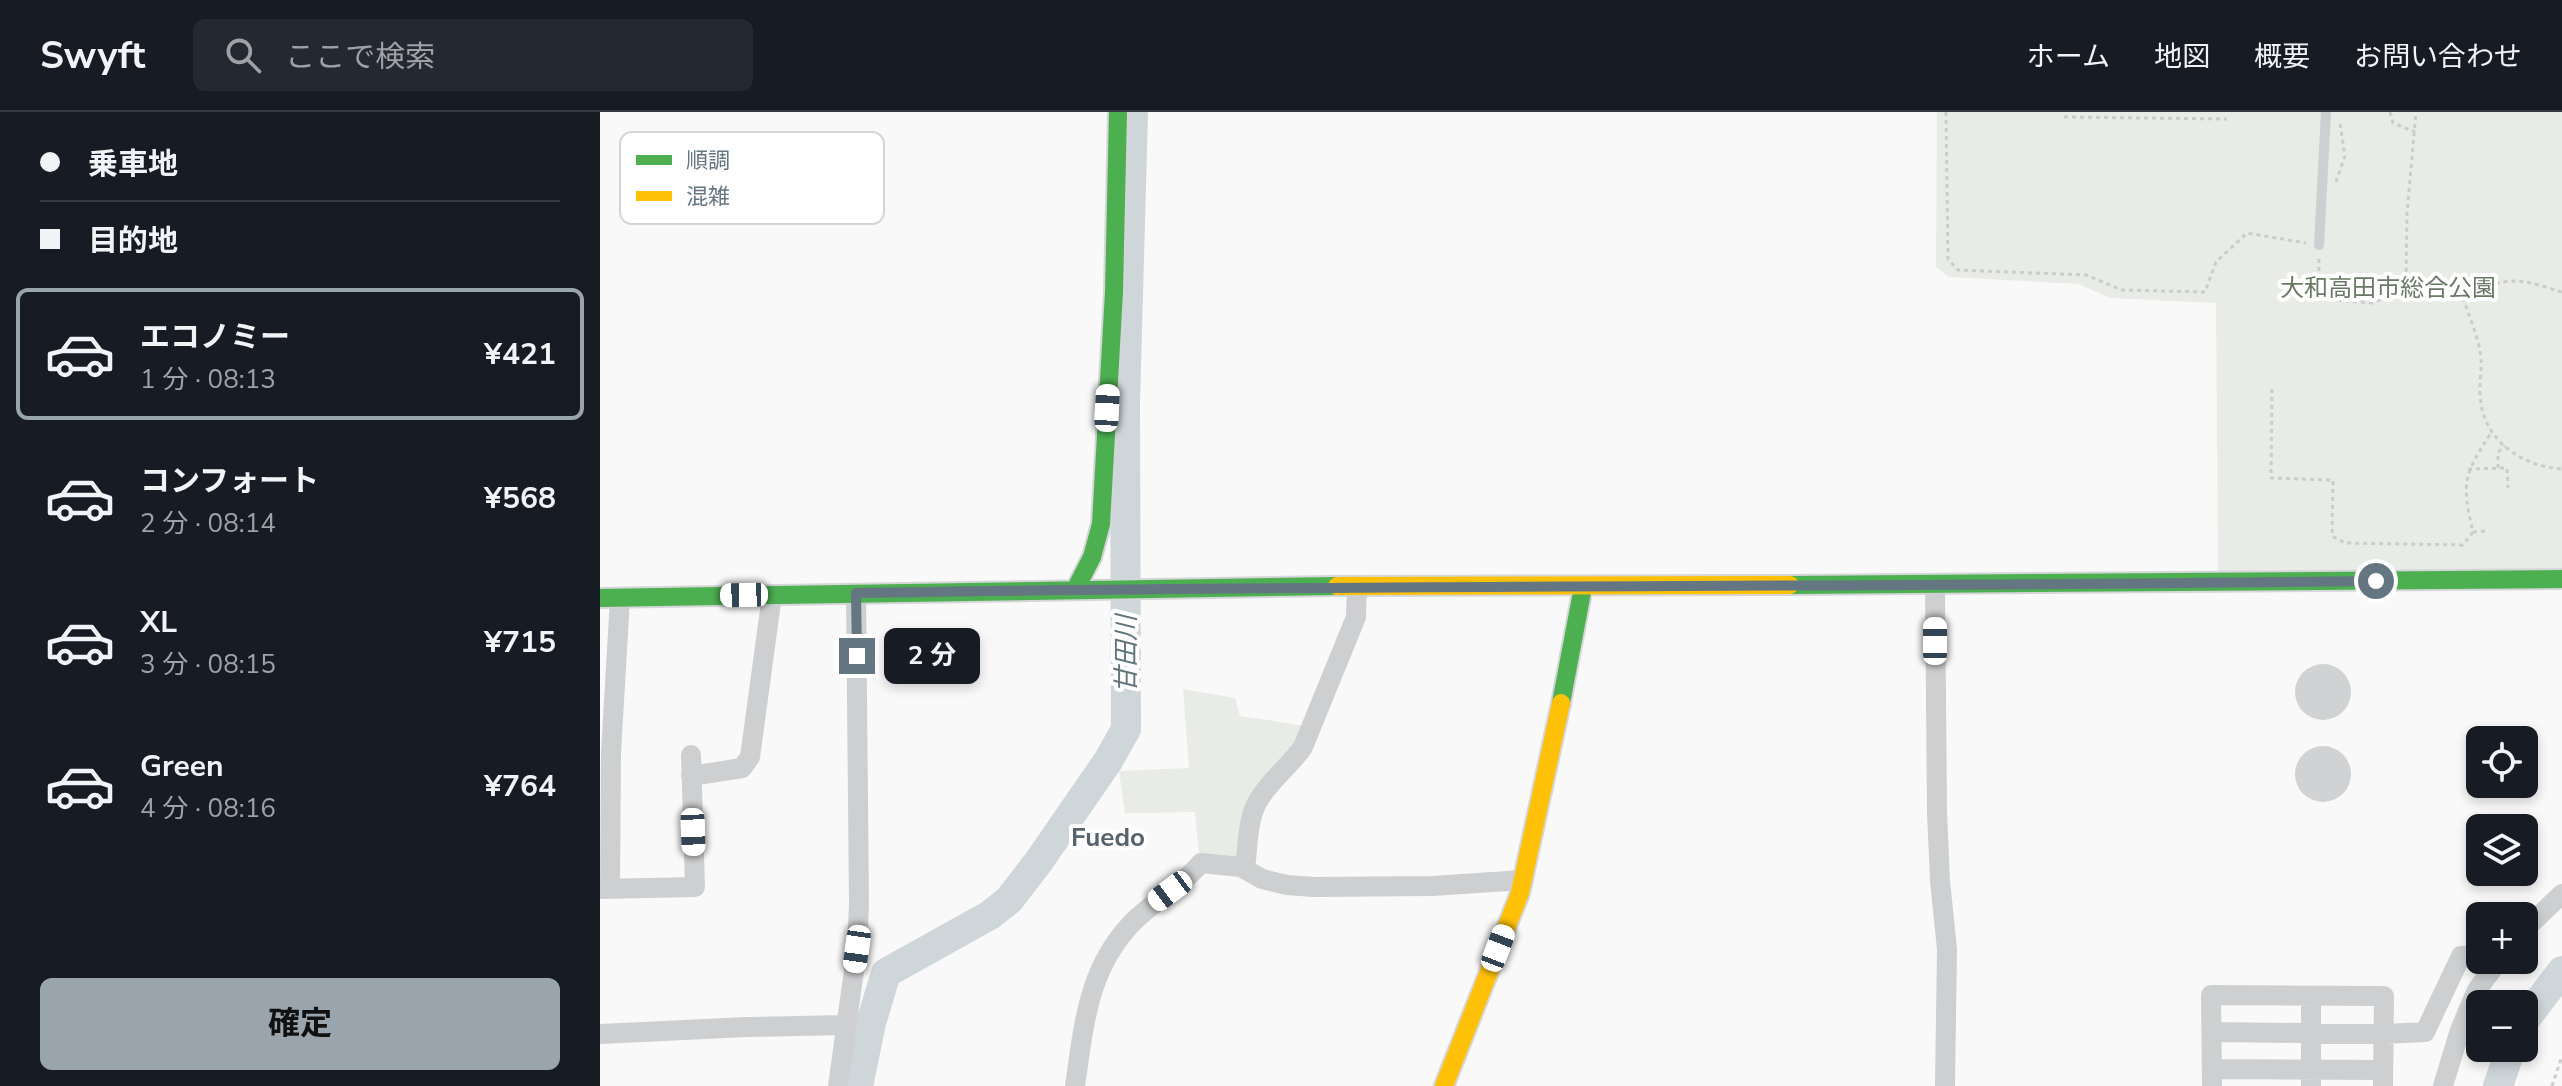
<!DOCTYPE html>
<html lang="ja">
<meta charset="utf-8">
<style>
:root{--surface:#171b24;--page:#242831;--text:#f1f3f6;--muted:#9ea1a6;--line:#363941;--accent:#99a4ac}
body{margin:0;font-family:"Nunito Sans","Noto Sans JP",sans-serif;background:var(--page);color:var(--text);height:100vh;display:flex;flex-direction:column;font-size:30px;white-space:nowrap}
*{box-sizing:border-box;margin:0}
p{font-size:26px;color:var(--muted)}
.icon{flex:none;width:44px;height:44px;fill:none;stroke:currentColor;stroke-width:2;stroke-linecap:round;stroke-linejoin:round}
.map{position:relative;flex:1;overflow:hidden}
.side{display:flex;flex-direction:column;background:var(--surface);width:600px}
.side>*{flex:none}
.hud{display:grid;align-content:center;height:176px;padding:0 40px;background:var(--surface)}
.buttons{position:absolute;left:1866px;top:614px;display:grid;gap:16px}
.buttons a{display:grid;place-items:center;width:72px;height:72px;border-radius:12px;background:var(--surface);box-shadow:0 4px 12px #0003;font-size:40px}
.end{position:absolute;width:36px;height:36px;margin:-18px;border:10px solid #657683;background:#fff;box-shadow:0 0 0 4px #fff}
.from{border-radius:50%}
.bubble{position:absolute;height:56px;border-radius:12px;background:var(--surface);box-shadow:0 4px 12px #0003;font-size:26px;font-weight:700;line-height:56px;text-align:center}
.car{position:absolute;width:24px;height:48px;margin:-24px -12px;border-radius:10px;box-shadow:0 0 6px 2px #0007;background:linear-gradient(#fff 24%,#345 0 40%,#fff 0 76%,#345 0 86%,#fff 0)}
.hud b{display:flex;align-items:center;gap:28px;height:76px;font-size:30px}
.hud b+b{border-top:2px solid var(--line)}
.hud i{width:20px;height:20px;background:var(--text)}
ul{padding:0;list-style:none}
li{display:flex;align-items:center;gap:24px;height:132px;margin:0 16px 12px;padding:0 24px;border:4px solid transparent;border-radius:12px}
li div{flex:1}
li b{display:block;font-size:30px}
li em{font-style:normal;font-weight:700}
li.selected{border-color:var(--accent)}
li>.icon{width:72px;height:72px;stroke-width:1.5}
.action{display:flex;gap:16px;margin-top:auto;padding:16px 40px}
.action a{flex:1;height:92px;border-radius:12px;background:var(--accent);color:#111;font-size:32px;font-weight:700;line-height:92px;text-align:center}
header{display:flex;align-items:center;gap:48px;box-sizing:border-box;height:112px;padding:0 40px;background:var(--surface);border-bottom:2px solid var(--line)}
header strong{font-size:38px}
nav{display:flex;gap:44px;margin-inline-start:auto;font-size:28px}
.search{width:560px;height:72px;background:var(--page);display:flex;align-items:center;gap:20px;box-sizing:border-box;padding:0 28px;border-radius:12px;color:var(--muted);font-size:30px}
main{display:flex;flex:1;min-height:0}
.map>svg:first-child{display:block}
.green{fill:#e8ebe6}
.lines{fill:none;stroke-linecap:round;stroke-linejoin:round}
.river{stroke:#ced6d9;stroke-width:30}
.building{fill:#d0d2d3}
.fast-casing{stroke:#d5d6d7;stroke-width:22}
.slow-casing{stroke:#d5d6d7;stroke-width:22}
.path{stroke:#cbcccd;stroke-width:3;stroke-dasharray:4 4;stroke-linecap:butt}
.lane{stroke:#cecfd0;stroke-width:10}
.street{stroke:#cecfd0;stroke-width:20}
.fast{stroke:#4caf50;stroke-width:18}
.slow{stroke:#ffc107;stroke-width:18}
.route{stroke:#657683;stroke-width:10}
.labels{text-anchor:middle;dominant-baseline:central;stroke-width:8;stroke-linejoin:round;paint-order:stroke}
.park-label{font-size:24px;fill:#687a64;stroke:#fff}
.water-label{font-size:26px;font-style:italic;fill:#60757c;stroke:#fff}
.neighbourhood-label{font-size:26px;font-weight:bold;fill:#57646e;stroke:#fff}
.key{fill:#fff;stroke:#d1d6da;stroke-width:2}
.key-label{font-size:22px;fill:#657683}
</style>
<header>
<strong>Swyft</strong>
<div class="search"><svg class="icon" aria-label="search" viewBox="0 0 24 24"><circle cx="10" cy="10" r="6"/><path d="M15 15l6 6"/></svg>ここで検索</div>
<nav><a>ホーム</a><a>地図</a><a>概要</a><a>お問い合わせ</a></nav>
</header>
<main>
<section class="side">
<div class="hud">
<b><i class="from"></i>乗車地</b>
<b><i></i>目的地</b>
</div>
<ul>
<li class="selected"><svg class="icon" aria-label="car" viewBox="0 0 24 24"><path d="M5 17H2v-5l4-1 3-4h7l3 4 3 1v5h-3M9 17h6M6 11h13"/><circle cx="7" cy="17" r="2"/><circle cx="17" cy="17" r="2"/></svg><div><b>エコノミー</b><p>1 分 · 08:13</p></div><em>¥421</em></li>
<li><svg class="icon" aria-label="car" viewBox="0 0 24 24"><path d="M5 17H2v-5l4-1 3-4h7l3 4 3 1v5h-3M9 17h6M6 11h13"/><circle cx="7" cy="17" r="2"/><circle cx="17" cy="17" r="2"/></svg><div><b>コンフォート</b><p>2 分 · 08:14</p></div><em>¥568</em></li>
<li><svg class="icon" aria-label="car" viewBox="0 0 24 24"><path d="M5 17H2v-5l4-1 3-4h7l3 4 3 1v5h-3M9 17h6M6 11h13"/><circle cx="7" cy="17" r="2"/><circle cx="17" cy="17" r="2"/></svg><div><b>XL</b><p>3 分 · 08:15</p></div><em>¥715</em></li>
<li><svg class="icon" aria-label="car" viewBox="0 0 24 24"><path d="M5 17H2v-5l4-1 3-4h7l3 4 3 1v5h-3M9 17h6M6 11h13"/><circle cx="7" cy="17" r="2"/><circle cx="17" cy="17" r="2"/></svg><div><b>Green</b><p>4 分 · 08:16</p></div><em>¥764</em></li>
</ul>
<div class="action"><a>確定</a></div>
</section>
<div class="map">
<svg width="1962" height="974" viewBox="0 0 1962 974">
<rect width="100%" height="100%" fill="#f9f9f9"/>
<path class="green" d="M1337,0H1962V460L1618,464L1616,191L1510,186L1479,172L1349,165L1336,155Z
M583,577L635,586L640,604L706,614L639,746L599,744L595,700L525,701L519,659L589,656Z"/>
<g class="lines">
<path class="river" d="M1924,909L1962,859
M258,974L271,911L286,861L390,803L409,788L439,749L508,649L526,617L525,291L533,0
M1898,974L1911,936"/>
</g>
<path class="building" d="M1695 580a28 28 0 1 1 56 0a28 28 0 1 1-56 0Z
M1695 662a28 28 0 1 1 56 0a28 28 0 1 1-56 0Z"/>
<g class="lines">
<g class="fast-casing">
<path id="fast" d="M1190,473L1962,467
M476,476L492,445L501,412L514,180L518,0
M0,486L737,474
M961,591L983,475"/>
</g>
<g class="slow-casing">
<path id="slow" d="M737,474L1190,473
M844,974L920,781L961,591"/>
</g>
<path class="path" d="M1346,0L1348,147L1358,158L1486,163L1522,178L1605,180L1616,150L1647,121L1706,131
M1790,0L1793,11L1815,20
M1464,5L1627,7
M1736,70L1745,44L1740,12
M1719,147V165L1735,188L1772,191L1803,179L1806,167L1807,101L1816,0
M1806,167L1863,185
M1962,180C1914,165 1909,164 1863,185C1869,205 1879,226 1881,246C1882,261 1878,276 1881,291C1886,330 1924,355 1962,357
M1672,277L1671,366L1733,368L1732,424L1745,431L1863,433L1873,420C1861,370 1864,363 1891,321
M1898,356V340L1905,334
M1868,357L1907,356L1908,376
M1873,420L1886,419
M1952,974L1962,944"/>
<path class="lane" d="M1719,133L1726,0"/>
<path class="street" d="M1335,473L1337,700L1340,769L1347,837L1345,974
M91,664L142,656L150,645L172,483
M645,757C648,736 647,707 658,689C669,669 690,654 703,635L756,505L757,474
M10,776L11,641L20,486
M0,777L95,775L91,643
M1924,818L1962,782
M1711,884V974
M1612,920L1784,922L1825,920L1861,844L1880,843
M0,922L147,915L246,913
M1612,957L1783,958
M238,974L257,837L259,793L256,481
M475,974C484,912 488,854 535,808C556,788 582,773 601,751L641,755L662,767L687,773L714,775L832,774L923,768
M1612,974L1611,883L1784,884L1783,974
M1843,974L1860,918L1877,878L1899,848"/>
<use href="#fast" class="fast"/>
<use href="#slow" class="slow"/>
</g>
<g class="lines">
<path class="route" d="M257,544L256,481C763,472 1269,476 1776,469"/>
</g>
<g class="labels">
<g class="park-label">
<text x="1788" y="176">大和高田市総合公園</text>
</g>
<g class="water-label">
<text transform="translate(526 542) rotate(-90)">甘田川</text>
</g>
<g class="neighbourhood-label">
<text x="508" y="725">Fuedo</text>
</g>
</g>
<rect x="20" y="20" width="264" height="92" rx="12" class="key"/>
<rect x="36" y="43" width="36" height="10" fill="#4caf50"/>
<rect x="36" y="79" width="36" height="10" fill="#ffc107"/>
<g class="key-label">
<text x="86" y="56">順調</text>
<text x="86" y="92">混雑</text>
</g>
</svg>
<div class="buttons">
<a><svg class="icon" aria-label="locate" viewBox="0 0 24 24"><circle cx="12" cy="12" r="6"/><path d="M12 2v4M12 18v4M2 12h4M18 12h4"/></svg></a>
<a><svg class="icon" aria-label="layers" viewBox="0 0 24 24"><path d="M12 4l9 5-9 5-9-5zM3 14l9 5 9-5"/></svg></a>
<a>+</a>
<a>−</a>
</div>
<i class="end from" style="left:1776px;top:469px"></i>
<i class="end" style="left:257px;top:544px"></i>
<div class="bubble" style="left:284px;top:516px;width:96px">2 分</div>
<i class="car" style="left:507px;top:296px;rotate:3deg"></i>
<i class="car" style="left:144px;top:483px;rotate:269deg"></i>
<i class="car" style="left:1335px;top:529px;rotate:0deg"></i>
<i class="car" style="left:93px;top:720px;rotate:178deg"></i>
<i class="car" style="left:570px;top:779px;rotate:233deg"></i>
<i class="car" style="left:898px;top:836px;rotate:21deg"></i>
<i class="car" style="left:257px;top:837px;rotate:188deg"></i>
</div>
</main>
